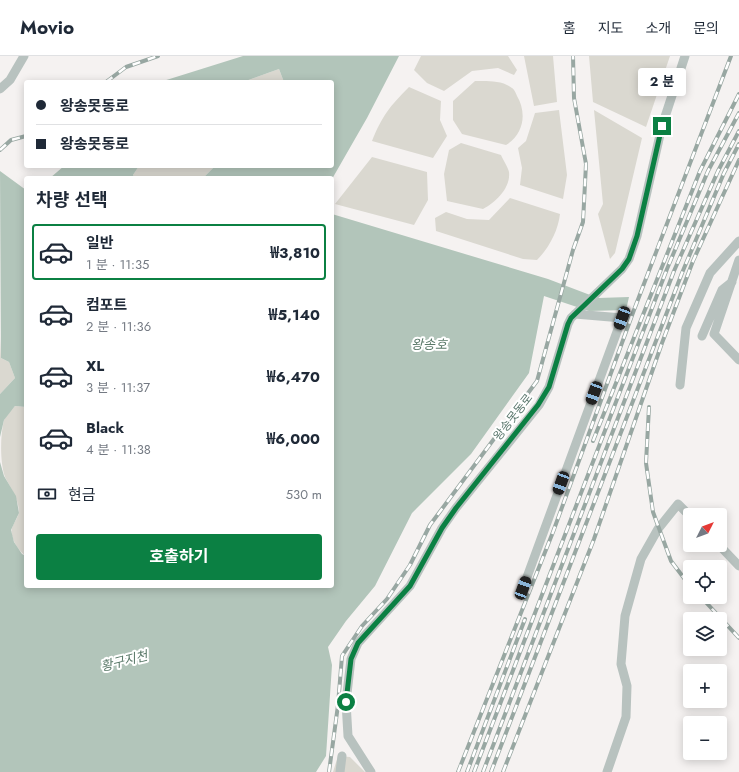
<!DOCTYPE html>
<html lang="ko">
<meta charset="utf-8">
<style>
:root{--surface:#fff;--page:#f2f2f3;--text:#1f2937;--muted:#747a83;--line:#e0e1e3;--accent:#0b8043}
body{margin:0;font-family:Jost,"Noto Sans KR",sans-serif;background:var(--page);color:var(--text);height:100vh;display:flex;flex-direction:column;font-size:15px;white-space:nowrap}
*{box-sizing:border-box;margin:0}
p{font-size:13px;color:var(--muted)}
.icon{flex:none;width:22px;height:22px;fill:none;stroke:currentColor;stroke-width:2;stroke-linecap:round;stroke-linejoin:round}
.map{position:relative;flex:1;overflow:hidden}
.sheet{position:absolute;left:24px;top:120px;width:310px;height:412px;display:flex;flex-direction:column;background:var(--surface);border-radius:4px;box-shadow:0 2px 10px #0003}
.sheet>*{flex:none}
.guide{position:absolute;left:24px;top:24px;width:310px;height:88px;border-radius:4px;box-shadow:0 2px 10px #0003;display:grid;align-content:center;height:88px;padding:0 12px;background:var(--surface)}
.needle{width:26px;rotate:48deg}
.tools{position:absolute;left:683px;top:452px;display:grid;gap:8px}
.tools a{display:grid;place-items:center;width:44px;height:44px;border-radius:4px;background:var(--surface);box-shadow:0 2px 10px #0003;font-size:20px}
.end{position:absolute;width:18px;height:18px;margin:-9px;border:5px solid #0b8043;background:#fff;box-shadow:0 0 0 2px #fff}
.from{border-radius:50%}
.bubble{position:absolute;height:28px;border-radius:4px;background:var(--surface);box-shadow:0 2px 10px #0003;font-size:13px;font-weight:700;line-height:28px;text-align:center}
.car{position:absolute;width:12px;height:24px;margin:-12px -6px;border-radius:5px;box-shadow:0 0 3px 1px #0007;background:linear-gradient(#222 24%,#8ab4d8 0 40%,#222 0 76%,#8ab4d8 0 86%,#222 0)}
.guide b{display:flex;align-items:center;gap:14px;height:38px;font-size:15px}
.guide b+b{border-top:1px solid var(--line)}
.guide i{width:10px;height:10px;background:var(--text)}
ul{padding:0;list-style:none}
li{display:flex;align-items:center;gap:12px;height:56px;margin:0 8px 6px;padding:0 4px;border:2px solid transparent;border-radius:4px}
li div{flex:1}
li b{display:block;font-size:15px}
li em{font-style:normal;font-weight:700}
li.selected{border-color:var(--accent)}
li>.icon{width:36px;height:36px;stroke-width:1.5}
h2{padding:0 12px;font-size:18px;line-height:48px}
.pay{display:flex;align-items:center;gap:10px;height:44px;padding:0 12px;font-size:15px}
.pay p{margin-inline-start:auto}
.button{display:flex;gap:8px;margin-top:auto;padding:8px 12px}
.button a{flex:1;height:46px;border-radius:4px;background:var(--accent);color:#fff;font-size:16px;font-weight:700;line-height:46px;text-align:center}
header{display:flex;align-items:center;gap:24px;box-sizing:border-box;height:56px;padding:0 20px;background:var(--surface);border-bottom:1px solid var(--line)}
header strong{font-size:19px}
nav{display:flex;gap:22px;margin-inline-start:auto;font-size:14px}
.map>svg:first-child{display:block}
.green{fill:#dad8d0}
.water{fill:#b2c5ba}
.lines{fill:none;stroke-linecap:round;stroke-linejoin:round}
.minor{stroke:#b8c2bf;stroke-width:9}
.rail-casing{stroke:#98a7a2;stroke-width:4}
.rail{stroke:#fff;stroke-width:2.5;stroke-dasharray:8;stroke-linecap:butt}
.route{stroke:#0b8043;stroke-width:5}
.labels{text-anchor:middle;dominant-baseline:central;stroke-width:4;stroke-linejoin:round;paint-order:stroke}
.street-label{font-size:12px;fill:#5b786e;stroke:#fff}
.water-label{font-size:13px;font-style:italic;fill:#5a7969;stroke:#fff}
</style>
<header>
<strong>Movio</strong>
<nav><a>홈</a><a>지도</a><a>소개</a><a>문의</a></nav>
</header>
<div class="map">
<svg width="739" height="716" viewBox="0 0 739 716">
<rect width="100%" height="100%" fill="#f5f2f1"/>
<path class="green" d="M421,0H508L517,14L514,19L498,12L472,15L444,35L427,27L414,14Z
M524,0H553L557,46L534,50Z
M589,0H670L646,71L593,46Z
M279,13L284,26H243Z
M475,25C487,25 502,24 512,32C514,33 516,37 517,40C527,57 524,78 506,89L462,78L453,64V45Z
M409,31L441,45L440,64L447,80L433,102L372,85C382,60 390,50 409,31Z
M559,54L567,119L563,143L520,129L522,112L518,92L526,85L535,57Z
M594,54L642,82L615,197L610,203L598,158L603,148Z
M461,87L501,99C503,104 508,111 509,116C511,132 495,147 483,153L447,145L444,118L449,94Z
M372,101L427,116L428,144L414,169L335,148Z
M139,110H215L203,122H135L133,119Z
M510,142L560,158C558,175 549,192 537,204L523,203L436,175L435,162L446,156L467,163L489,164Z
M0,281L1,302L9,306L15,322L0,338Z
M15,350L26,351V500C19,496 9,481 12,472C14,466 19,460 19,455C18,442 11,433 5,421C0,407 0,380 4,364C6,359 12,354 15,350Z
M338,700L350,701L365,716H333Z"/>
<path class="water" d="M243,0H399L367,62L332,123L203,122L215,110H332V26H284L279,13L243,26H160Z
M64,110H139L133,119L135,122H50Z
M0,115L26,134V351L15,350L4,364L0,381V338L15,322L9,306L1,302Z
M332,158L548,223L598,242L629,241L626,254L589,255L544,240L529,317L471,398L412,457L375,530L346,565L328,591L332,609L326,700L316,716H0V406L4,420L16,440L19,457L11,474L14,486L22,498L26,500V530H332Z"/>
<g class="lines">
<path class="minor" d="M0,33L10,24L24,0
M739,204L714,278L739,304
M575,258L622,262L626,260
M702,280L722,234L732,226
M680,329L686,272L710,217L739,185
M719,489L739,510
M523,532L622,262
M340,716L342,700
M371,716L348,680L346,646L351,603L358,587L410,530L442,472L456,452L539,349L549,331L568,268L571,262L622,213L629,203L637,180L662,70L685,0
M607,716L626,661L627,630L621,608L625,560L641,503L658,473L678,448L690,460"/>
<g class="rail-casing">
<path id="rail" d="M106,26L126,11L158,0
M0,94L11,84L26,80
M649,351L646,407L653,456L671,505L690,530
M593,385L700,115L739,38
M701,541L739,582
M329,716L338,649L342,600L362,570L387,543L410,509L430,469L537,325L573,194L583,166L586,108L574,42L573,0
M458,716L553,476L634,254L731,0
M467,716L525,563
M474,716L667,213L708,115L739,57
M483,716L674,215L718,115L739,75
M491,716L682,217L724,117L739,88
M503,716L594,483L662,287L693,205L739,104"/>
</g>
<use href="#rail" class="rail"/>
</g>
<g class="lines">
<path class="route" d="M346,646L351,603L358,587L410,530L442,472L456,452L538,349L549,331L568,268L571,262L622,213L629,203L637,180L662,70"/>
</g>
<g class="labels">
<g class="street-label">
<text transform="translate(513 361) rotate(-52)">왕송못동로</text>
</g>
<g class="water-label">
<text x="429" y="288">왕송호</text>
<text transform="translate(124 605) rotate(-14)">황구지천</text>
</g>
</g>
</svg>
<div class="tools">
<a><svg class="needle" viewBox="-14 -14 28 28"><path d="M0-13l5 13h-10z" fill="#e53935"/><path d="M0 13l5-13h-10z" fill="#747a83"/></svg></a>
<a><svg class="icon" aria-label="locate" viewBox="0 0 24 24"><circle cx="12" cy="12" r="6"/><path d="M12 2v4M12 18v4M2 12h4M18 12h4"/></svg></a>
<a><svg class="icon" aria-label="layers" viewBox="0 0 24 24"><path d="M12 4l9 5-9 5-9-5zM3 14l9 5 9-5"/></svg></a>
<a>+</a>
<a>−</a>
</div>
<i class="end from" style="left:346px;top:646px"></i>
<i class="end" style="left:662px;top:70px"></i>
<div class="bubble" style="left:638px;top:12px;width:48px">2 분</div>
<i class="car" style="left:622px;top:262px;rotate:200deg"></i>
<i class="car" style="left:594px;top:337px;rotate:200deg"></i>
<i class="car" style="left:561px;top:427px;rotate:200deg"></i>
<i class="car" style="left:523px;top:532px;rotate:20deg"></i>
<div class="guide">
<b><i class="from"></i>왕송못동로</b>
<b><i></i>왕송못동로</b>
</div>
<section class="sheet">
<h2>차량 선택</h2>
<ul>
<li class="selected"><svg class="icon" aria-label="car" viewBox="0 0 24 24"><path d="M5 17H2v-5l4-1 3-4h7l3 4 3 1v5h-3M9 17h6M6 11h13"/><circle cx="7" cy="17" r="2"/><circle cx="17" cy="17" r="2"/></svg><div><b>일반</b><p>1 분 · 11:35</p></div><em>₩3,810</em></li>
<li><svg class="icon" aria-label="car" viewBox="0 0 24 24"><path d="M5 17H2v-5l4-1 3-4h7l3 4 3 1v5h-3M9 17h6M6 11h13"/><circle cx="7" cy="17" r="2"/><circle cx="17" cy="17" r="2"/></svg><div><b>컴포트</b><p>2 분 · 11:36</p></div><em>₩5,140</em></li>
<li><svg class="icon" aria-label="car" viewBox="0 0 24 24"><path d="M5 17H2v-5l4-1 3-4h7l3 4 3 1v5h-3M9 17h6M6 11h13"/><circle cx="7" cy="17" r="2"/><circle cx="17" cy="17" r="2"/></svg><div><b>XL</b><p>3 분 · 11:37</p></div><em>₩6,470</em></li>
<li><svg class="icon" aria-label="car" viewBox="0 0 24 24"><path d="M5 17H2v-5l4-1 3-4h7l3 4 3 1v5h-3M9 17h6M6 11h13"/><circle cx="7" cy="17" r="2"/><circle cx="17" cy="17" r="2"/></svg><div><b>Black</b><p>4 분 · 11:38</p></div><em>₩6,000</em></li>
</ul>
<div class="pay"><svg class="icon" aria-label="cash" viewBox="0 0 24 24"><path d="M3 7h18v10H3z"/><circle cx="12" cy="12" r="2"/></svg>현금<p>530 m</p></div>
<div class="button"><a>호출하기</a></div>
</section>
</div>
